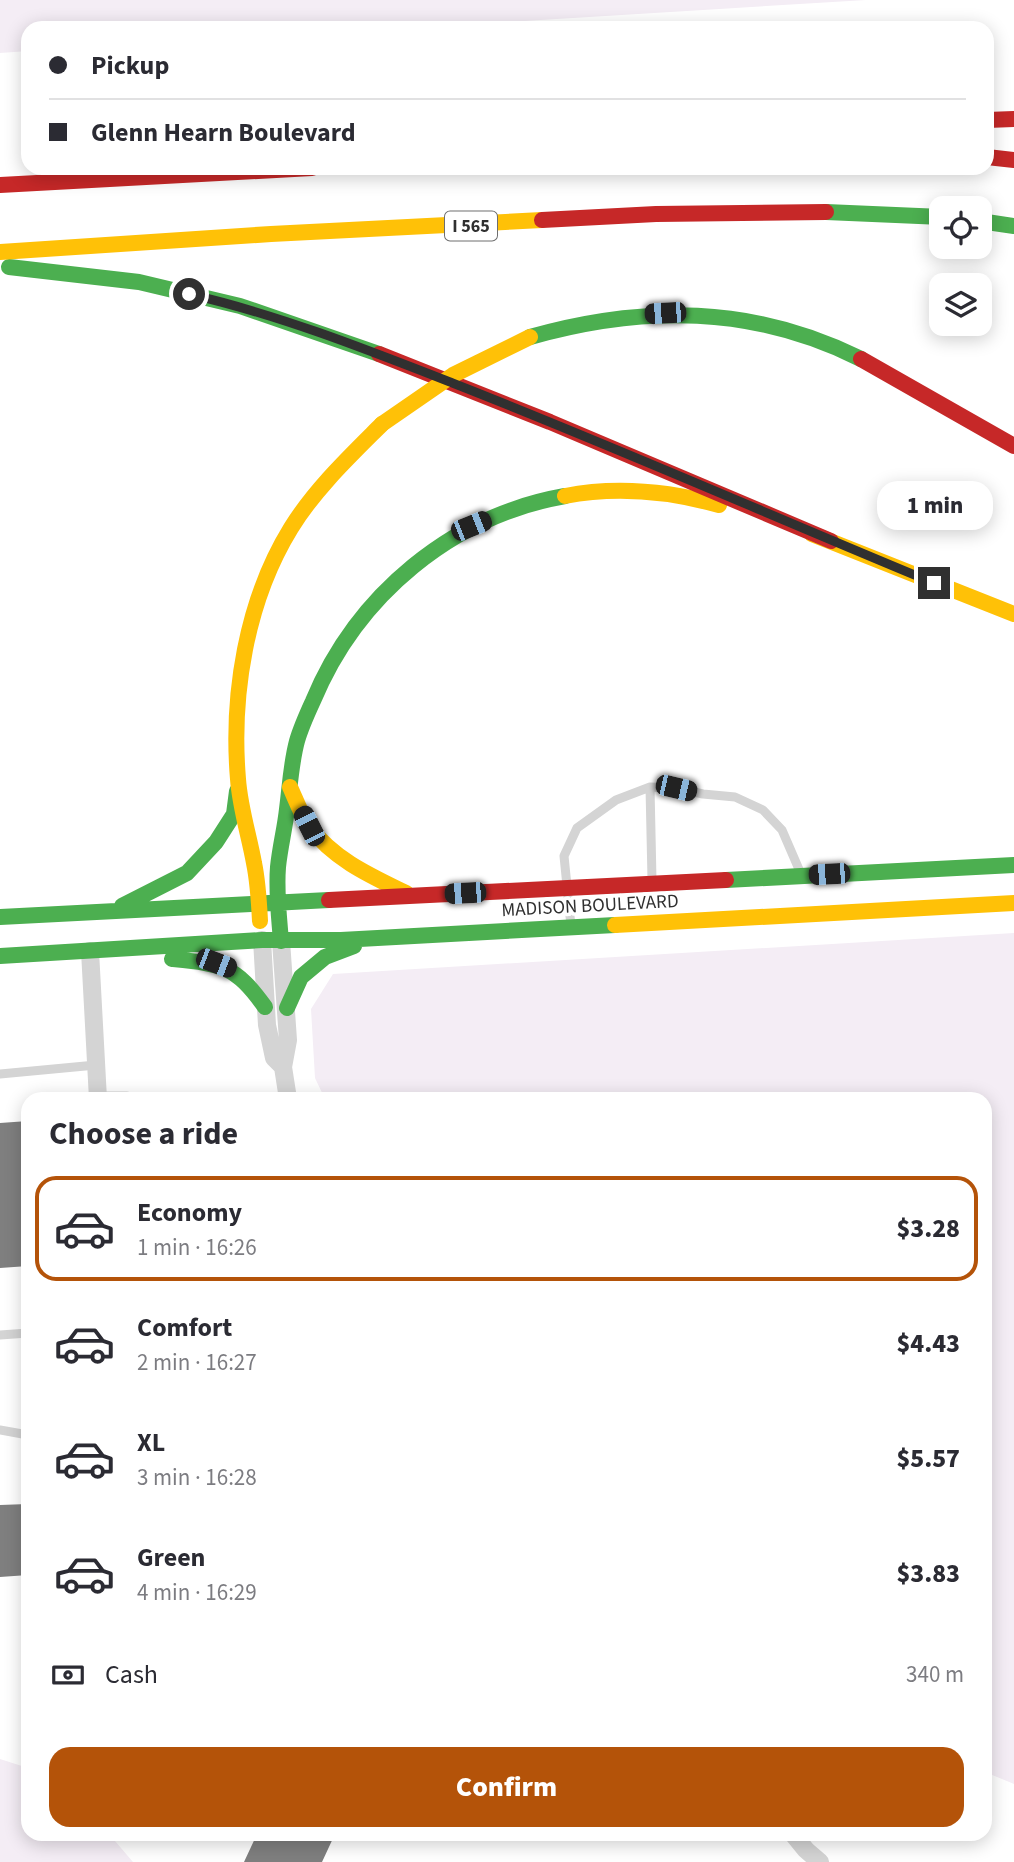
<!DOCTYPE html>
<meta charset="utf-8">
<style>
:root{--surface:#fff;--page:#f7f7f7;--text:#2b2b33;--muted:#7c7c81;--line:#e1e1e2;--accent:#b45309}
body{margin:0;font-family:"Source Sans 3",sans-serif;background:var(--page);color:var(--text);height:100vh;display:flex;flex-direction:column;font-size:26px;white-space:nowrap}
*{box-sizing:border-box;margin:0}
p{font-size:23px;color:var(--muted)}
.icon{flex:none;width:38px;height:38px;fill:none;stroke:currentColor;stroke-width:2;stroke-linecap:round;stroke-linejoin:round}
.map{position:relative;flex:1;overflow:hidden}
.side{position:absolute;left:21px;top:1092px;width:971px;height:749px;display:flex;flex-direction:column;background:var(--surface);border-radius:21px;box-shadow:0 4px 18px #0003}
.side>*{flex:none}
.top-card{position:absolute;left:21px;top:21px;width:973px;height:154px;border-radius:21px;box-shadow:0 4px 18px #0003;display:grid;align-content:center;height:154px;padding:0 28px;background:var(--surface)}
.tools{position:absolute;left:929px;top:196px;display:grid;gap:14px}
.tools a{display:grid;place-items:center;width:63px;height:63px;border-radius:14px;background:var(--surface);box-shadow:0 4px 18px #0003;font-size:35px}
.end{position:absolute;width:32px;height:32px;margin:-16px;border:9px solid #303030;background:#fff;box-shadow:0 0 0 4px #fff}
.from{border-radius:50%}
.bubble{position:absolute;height:49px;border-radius:21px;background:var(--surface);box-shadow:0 4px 18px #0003;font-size:23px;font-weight:800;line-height:49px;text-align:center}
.car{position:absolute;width:21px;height:42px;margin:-21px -10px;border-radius:9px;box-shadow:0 0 5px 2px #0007;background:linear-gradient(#222 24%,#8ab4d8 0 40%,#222 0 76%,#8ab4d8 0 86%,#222 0)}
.top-card b{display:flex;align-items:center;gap:24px;height:66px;font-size:26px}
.top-card b+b{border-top:2px solid var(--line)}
.top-card i{width:18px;height:18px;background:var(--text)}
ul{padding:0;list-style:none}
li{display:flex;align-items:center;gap:21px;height:105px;margin:0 14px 10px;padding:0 14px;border:4px solid transparent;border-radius:21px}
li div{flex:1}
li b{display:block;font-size:26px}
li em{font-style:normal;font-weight:800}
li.active{border-color:var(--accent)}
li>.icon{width:63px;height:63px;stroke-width:1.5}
h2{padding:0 28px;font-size:32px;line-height:84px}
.pay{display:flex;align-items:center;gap:18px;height:77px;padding:0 28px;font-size:26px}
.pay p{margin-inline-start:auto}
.primary-button{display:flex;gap:14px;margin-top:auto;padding:14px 28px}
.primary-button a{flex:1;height:80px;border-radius:21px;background:var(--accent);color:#fff;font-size:28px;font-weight:800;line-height:80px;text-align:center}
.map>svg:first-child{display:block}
.green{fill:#f4edf5}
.building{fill:#7f7f7f}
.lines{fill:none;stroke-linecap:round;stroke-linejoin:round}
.lane{stroke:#d4d4d4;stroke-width:9}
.street{stroke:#d4d4d4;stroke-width:18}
.fast{stroke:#4caf50;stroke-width:16}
.slow{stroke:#ffc107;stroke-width:16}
.jam{stroke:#c62828;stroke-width:16}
.slow-bridge{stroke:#ffc107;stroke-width:16}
.route{stroke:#303030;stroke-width:9}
.labels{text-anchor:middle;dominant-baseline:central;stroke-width:7;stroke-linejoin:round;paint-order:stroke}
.shield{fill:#fff;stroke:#6e6e6e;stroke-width:2}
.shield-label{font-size:18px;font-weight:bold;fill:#303030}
.street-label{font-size:19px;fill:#303030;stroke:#fff}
</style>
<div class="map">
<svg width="1014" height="1862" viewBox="0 0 1014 1862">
<rect width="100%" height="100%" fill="#fff"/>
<path class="green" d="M0,0H866L409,28H28V51L0,53Z
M1014,933V1784L985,1772V1099H325L315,1078L311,1009L333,974Z
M0,1759L28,1768V1834H109L133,1862H0Z"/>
<path class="building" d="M28,1121V1266L0,1268V1123Z
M28,1504V1575L0,1577V1505Z
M257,1834H335L322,1862H244Z"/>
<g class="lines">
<path class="lane" d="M650,787L652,880
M571,926L564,856L577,828L616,800L650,787L676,788L703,794L735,797L763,810L782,830L801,874
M0,1074L96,1065
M98,1096H127L136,1099
M0,1335L28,1333
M0,1430L28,1435"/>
<path class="street" d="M262,940L267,1025L274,1058L283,1067
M281,941L288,1040L283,1067L288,1099
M90,951L98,1099
M793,1834L806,1850L820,1862"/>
<path class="fast" d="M826,212L942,217
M980,221L1014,226
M9,267L139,282L240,306L379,354
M530,337C643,305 753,305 861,359
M726,880L1014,865
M122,906L187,873L216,842L234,814L237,791
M0,917L329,900
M281,941C279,916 276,892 278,867C280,847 285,828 287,809C290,786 291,763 297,741C301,727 307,714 313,701C357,595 452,516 565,496
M0,956L262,940H341L615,925
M172,959C222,964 235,965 265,1007
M287,1008L301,977L325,957L354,946"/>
<path class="slow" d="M0,252L271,234L542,220
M565,496C617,486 668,491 719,505
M812,534L1014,614
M290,787C296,800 301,815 310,827C333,859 371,876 406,893
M260,921C259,901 258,882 254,863C249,835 240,808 238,779C231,695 246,601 291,528C315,489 350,456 382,424
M615,925L1014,903"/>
<path class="jam" d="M987,120L1014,119
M987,157L1014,160
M0,185L312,168
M542,220L656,214L826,212
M379,354L550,422L831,541
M861,359L1014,446
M329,900L726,880"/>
<path class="slow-bridge" d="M382,424L453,375L530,337"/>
</g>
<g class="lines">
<path class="route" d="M189,294C280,315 368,350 455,384C616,447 774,517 934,583"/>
</g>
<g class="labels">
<rect class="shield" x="445" y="211.5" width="52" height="29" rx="5"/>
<g class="shield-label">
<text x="471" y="226">I 565</text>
</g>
<g class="street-label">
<text transform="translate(590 906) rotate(-3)">MADISON BOULEVARD</text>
</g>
</g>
</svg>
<div class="tools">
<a><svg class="icon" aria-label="locate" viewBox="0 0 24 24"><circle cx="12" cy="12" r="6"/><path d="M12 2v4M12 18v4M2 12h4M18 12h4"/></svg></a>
<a><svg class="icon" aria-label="layers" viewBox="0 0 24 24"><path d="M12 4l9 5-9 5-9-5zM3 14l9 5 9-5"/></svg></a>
</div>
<i class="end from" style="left:189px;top:294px"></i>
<i class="end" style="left:934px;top:583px"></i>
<div class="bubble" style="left:877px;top:481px;width:116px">1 min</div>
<i class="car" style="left:665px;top:313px;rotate:267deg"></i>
<i class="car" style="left:471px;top:526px;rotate:68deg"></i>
<i class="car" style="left:676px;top:788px;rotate:103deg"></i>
<i class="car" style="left:309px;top:826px;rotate:333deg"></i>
<i class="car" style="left:829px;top:874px;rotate:267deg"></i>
<i class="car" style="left:465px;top:893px;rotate:267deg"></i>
<i class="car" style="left:216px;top:963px;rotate:111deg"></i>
<div class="top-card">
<b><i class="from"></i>Pickup</b>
<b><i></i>Glenn Hearn Boulevard</b>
</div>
<section class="side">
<h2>Choose a ride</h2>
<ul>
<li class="active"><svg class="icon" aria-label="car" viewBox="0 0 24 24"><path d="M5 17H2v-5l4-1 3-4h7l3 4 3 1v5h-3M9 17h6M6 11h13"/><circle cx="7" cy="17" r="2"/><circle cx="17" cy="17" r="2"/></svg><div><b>Economy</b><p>1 min · 16:26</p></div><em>$3.28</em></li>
<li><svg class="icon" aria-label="car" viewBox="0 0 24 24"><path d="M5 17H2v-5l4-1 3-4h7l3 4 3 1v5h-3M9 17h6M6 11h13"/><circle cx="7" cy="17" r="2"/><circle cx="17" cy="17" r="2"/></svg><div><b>Comfort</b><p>2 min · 16:27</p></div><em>$4.43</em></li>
<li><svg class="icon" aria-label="car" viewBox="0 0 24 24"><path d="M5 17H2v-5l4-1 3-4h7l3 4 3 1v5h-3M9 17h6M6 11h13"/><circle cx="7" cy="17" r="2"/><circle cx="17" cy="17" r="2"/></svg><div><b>XL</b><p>3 min · 16:28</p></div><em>$5.57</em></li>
<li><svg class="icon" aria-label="car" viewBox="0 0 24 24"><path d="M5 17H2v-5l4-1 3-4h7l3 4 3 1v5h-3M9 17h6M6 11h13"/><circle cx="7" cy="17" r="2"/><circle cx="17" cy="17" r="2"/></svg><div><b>Green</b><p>4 min · 16:29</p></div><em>$3.83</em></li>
</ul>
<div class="pay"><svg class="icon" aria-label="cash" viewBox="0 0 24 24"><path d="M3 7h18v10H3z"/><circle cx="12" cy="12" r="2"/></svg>Cash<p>340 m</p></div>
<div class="primary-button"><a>Confirm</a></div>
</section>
</div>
